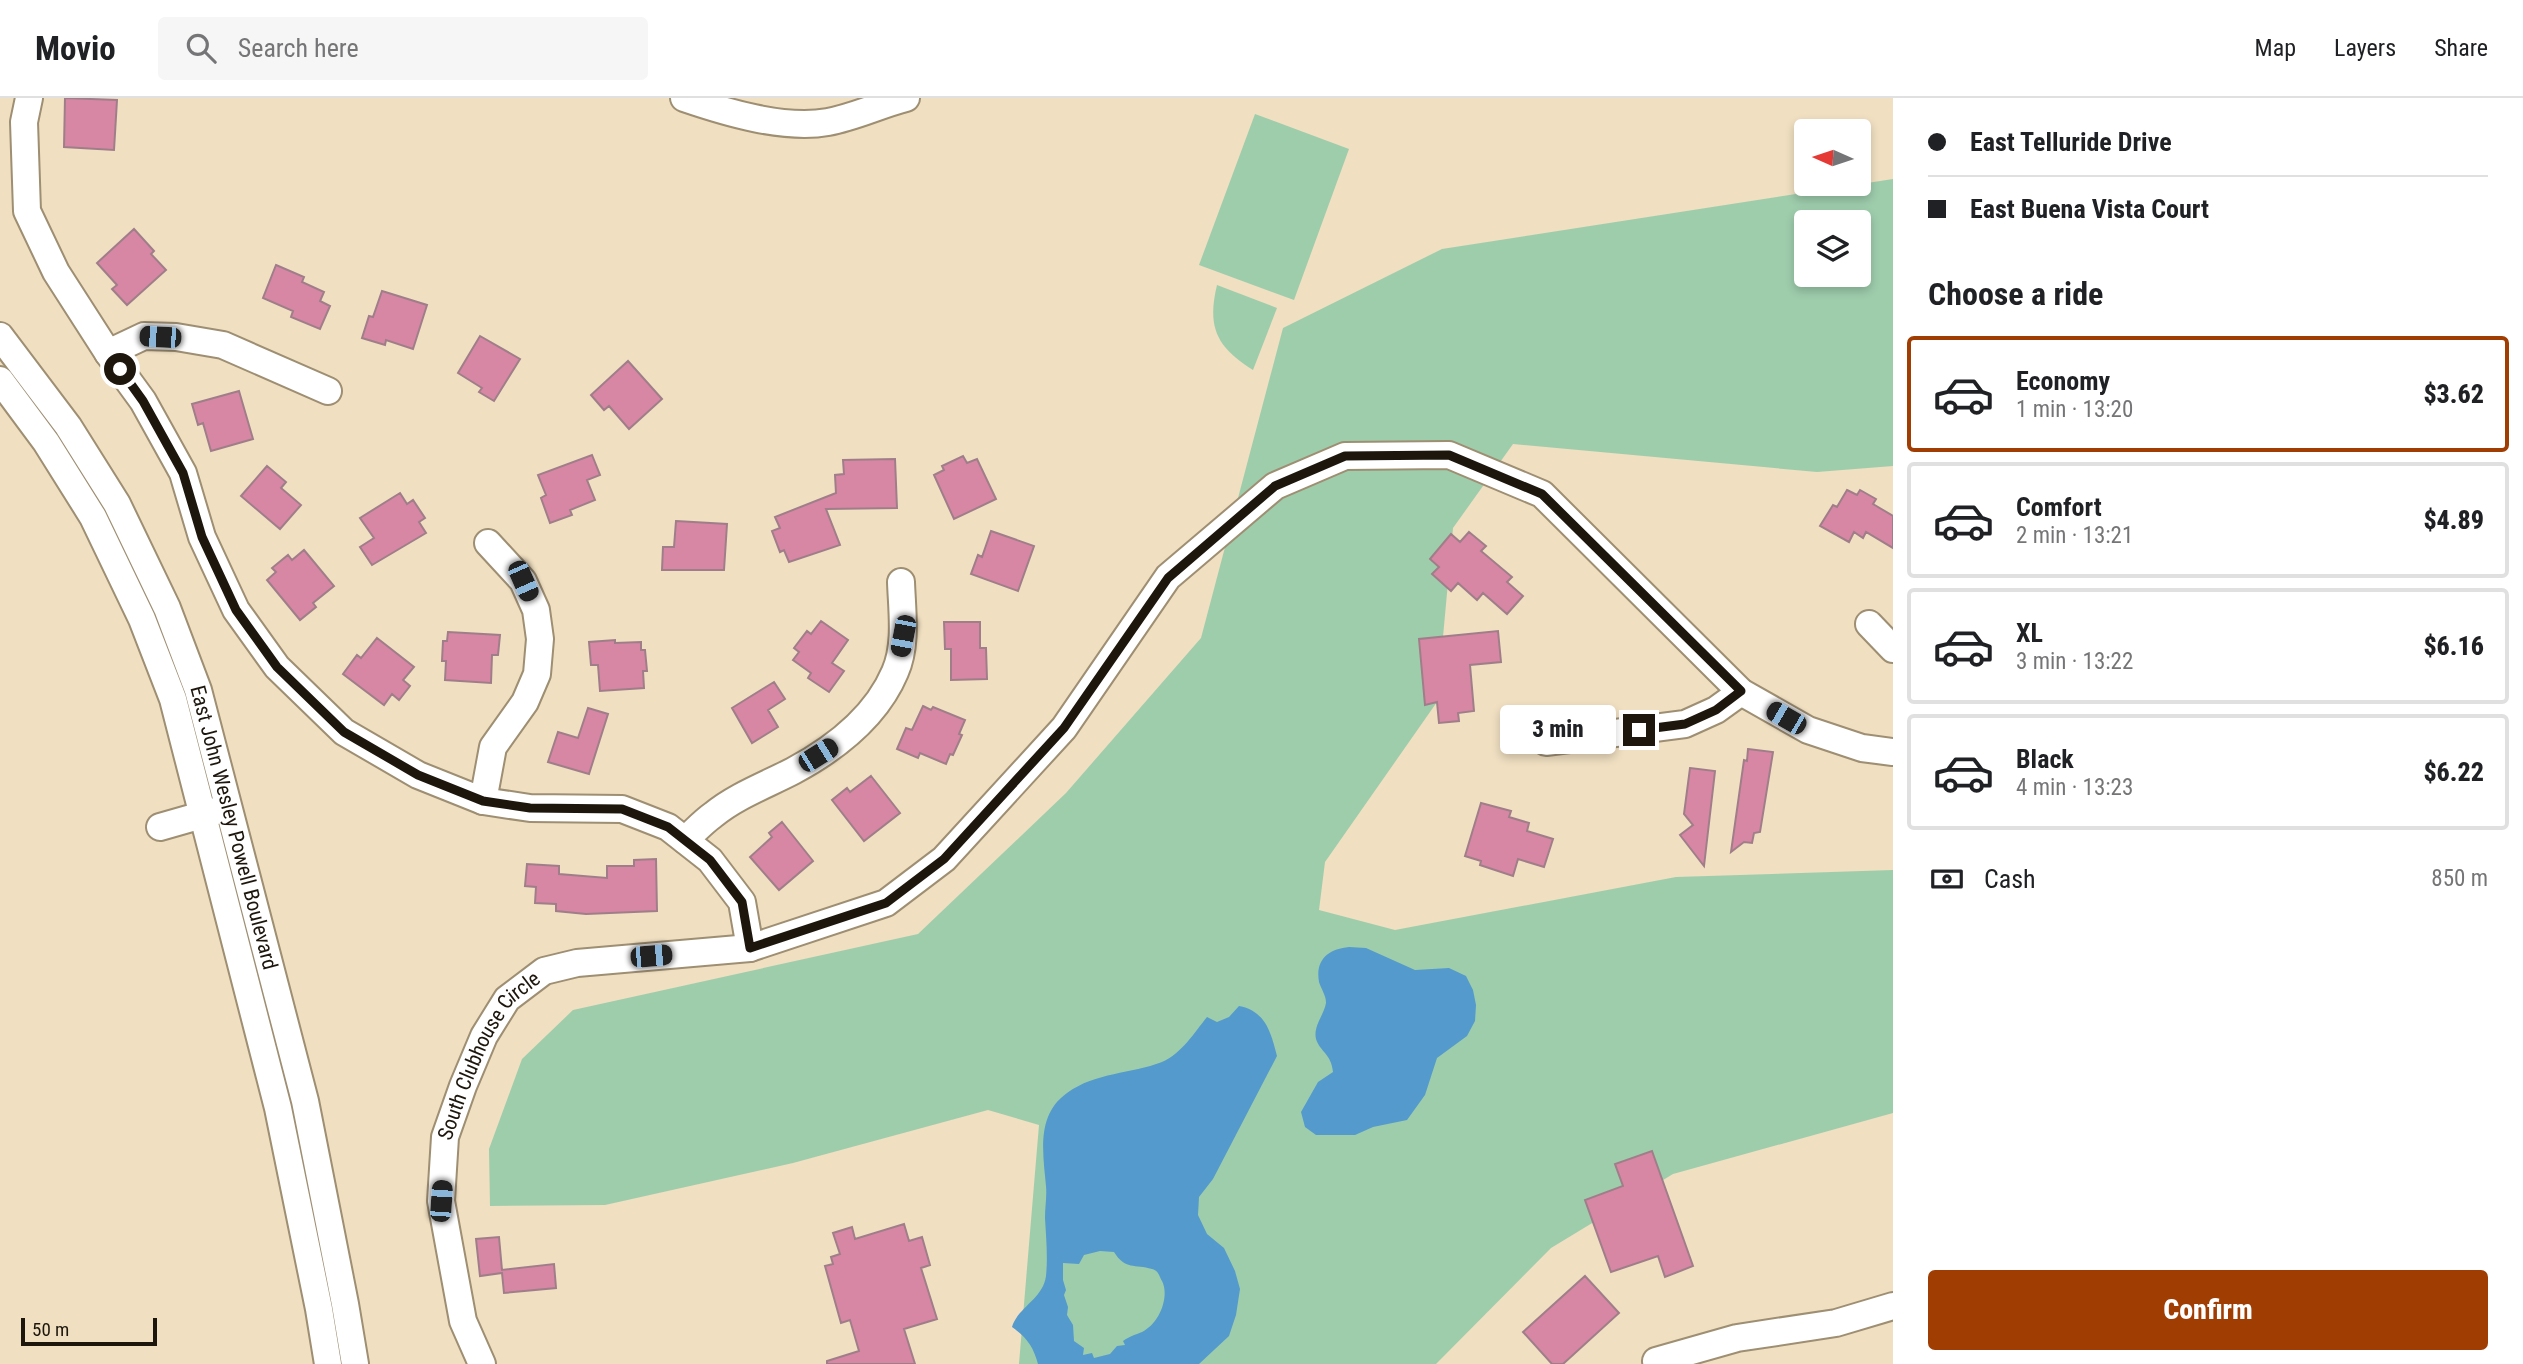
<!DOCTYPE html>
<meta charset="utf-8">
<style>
:root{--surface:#fff;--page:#f6f6f6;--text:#202124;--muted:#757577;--line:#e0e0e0;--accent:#a03d03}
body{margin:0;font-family:"Roboto Condensed",sans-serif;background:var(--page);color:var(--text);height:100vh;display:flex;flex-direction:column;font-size:26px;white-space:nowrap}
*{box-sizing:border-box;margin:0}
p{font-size:23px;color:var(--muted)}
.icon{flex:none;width:38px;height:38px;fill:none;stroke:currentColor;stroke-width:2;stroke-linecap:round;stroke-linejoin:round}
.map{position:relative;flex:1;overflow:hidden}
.panel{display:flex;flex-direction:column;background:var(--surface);width:630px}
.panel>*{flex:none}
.banner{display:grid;align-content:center;height:154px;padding:0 35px;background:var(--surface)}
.needle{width:46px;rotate:273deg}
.tools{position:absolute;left:1794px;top:21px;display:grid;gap:14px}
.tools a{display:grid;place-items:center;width:77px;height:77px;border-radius:7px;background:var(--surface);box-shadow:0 4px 10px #0003;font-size:35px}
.scale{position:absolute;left:21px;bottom:18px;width:136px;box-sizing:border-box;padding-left:7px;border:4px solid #1d160c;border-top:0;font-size:19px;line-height:24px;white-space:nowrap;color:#1d160c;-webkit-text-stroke:5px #f0dfc1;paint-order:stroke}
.end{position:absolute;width:32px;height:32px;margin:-16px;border:9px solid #1d160c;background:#fff;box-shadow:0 0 0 4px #fff}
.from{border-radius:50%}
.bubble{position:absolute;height:49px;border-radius:7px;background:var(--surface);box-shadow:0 4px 10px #0003;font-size:23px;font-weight:800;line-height:49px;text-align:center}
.car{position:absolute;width:21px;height:42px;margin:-21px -10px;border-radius:9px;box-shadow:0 0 5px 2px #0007;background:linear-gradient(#222 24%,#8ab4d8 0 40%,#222 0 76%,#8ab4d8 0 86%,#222 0)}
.banner b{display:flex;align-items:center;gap:24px;height:66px;font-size:26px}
.banner b+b{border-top:2px solid var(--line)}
.banner i{width:18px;height:18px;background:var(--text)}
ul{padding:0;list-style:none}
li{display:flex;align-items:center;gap:21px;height:116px;margin:0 14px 10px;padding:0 21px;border:4px solid var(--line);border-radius:7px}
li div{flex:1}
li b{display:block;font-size:26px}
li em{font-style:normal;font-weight:800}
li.on{border-color:var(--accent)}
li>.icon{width:63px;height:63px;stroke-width:1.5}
h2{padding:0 35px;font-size:32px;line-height:84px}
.pay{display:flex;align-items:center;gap:18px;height:77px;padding:0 35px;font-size:26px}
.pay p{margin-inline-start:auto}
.cta{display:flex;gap:14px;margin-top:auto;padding:14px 35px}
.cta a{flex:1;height:80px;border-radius:7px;background:var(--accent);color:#fff;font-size:28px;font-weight:800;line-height:80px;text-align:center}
header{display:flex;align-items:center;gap:42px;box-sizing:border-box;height:98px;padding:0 35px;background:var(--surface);border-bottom:2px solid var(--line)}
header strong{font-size:33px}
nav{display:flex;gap:38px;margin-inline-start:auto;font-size:24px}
.search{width:490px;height:63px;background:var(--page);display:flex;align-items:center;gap:18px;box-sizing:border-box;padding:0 24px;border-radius:7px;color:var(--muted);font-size:26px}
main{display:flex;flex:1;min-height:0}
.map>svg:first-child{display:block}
.green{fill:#9ecdac;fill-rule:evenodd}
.water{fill:#549acd;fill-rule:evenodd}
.building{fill:#d787a4;stroke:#a07e89;stroke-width:2}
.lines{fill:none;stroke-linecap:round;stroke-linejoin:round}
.minor-casing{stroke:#9e8e72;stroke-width:30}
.minor{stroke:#fff;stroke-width:26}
.route{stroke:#1d160c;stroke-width:9}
.labels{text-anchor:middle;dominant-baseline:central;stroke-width:7;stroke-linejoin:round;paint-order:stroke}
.street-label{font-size:21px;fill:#1d160c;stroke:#f0dfc1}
</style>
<header>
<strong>Movio</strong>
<div class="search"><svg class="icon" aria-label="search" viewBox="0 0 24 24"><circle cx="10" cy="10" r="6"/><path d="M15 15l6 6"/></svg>Search here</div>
<nav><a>Map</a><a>Layers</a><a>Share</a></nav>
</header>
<main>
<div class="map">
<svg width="1893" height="1266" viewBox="0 0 1893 1266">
<rect width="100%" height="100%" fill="#f0dfc1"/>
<path class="green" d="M1255,16L1349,51L1294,202L1199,167Z
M1893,81V368L1817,374L1513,346L1453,430L1437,604L1325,764L1319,812L1395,832L1676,779L1893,772V1015L1673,1076L1551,1150L1436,1266H1019L1039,1027L988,1012L793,1065L605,1107L490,1108L489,1051L522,961L573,912L918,836L1066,695L1201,540L1283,230L1442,151ZM1806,124H1858V177H1806Z
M1217,187L1277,210L1253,272C1216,249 1207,229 1217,187Z"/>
<path class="water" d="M1349,849L1366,850L1415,872L1449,870L1466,878L1473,892L1476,907L1475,923L1467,938L1437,960L1425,997L1407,1022L1373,1029L1355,1037H1316L1305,1029L1301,1014L1318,984L1333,974C1331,955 1320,954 1316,941C1313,928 1324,917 1326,905C1326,897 1321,891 1319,884C1315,861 1329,851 1349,849Z
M1239,908C1266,913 1271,935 1277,958L1213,1081L1199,1099L1198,1117L1207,1136L1224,1150L1235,1173L1240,1191L1236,1217L1229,1238L1199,1266H1038C1033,1248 1027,1240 1012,1229C1018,1209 1043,1201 1046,1178C1048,1158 1046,1139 1045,1120C1045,1109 1047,1098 1046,1088C1043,1055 1036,1017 1067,995C1096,974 1131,976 1162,964C1182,955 1194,935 1207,919L1217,924L1229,919ZM1100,1153L1114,1154C1125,1172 1135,1166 1152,1171C1159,1173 1159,1178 1162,1183C1170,1199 1159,1226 1142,1234C1135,1237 1130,1238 1123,1243L1125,1247L1117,1248L1110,1256L1094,1260L1092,1255L1083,1257L1084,1250L1074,1243L1073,1227L1067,1217L1068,1209L1064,1197L1066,1192L1063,1182V1165L1079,1166L1084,1157Z"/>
<path class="building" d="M65,0L117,2L114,52L64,49Z
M134,131L154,153L151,156L166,172L127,207L112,191L117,187L97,165Z
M276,167L304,179L302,184L324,194L320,203L330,208L320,231L291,219L293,213L263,200Z
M382,193L427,207L413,251L386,242L385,247L362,240L369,218L373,219Z
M480,238L520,261L494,303L479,294L482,290L458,275Z
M628,263L662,301L629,331L609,308L604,312L591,297Z
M239,293L253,341L211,353L203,325L198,327L192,306Z
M592,357L600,377L587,382L595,402L570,412L572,417L550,425L541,400L546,397L538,377Z
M963,358L967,365L977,361L996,401L954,421L934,377L944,372L942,368Z
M895,361L897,410L826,411L840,447L789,464L784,452L780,454L772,433L780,430L775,419L836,395L835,377L844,376L843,362Z
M267,368L286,384L281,390L301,407L280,431L241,398Z
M1847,392L1857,397L1860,392L1876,401L1873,406L1893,418V450L1866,434L1863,440L1854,434L1849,444L1820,428L1833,407L1837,409Z
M400,395L407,406L413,402L425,420L419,424L426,435L372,467L360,449L374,440L360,420Z
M676,423L727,426L724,472H662L663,449H674Z
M991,433L1034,448L1018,493L971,476L978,457L982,459Z
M1469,434L1486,448L1481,453L1512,479L1507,484L1523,498L1507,516L1483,495L1477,502L1458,485L1451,493L1432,476L1439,469L1430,461L1451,436L1460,444Z
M304,452L334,488L313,505L316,509L300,522L267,482L276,474L272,470L288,457L292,462Z
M821,523L848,542L832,565L844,573L829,594L808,580L811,575L793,562L799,554L794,550L807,533L811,536Z
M944,524H980V550H986L987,581L951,582V551H945Z
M1498,533L1501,564L1470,567L1474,613L1458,615L1459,623L1439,625L1437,604L1425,607L1419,541Z
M448,534L500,537L498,557H492L491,585L445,582L446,563H442L443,543H447Z
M377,540L414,569L403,582L410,588L399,602L392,596L384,607L343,576L357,557L361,560Z
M615,542V545L641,544V552H645L647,573H643L644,590L600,593L598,567H591L589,544Z
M774,584L785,601L768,612L778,629L752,645L732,610Z
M923,608L931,612L933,609L965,622L959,636L962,637L953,657L950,656L946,666L920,655L918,660L897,651L906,630L912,632Z
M588,610L608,616L589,676L548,664L558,634L578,640Z
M1748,651L1773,654L1760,734L1754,735L1752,745L1744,744L1731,754L1744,662L1747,663Z
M1690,670L1715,673L1704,768L1680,737L1693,727L1684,716Z
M871,678L900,715L864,743L832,702L847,690L850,694Z
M1481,705L1511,713L1509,719L1529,725L1527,733L1553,741L1544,769L1518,761L1513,778L1480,767L1481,763L1465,758Z
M782,724L813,763L779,792L750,759L772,739L769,735Z
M656,761L657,813L586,816L556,813V806L535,805L536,789L525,788L527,766L559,768V776L607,780V768H634V762Z
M1652,1053L1693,1168L1665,1179L1658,1158L1611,1174L1585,1102L1623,1088L1615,1066Z
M904,1126L909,1143L922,1139L930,1167L921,1170L937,1221L904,1231L915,1266H827V1263L859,1253L850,1222L841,1225L825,1168L833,1166L831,1159L840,1156L833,1135L852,1129L855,1141Z
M499,1139L502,1172L554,1166L556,1190L504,1195L502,1175L480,1178L476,1141Z
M1585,1178L1619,1215L1563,1266H1552L1523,1234Z"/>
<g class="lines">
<g class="minor-casing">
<g id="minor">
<path d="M29,0L24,24L27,113L56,174L108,255L143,303L183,375L202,439L236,512L277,569L344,634L418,677L483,703L530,710L622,711L668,729L710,762L742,804L750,850"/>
<path d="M684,0C725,14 784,32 828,24C855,19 879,7 906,0"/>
<path id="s1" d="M0,238L68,328L117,406L167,510L198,592L305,1003L345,1206L355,1266"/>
<path d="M108,255L144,238L176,239L223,247L328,293"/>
<path d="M0,282L46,344L93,419L142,521L173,601L278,1010L319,1211L328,1266"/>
<path d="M1869,526L1893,551"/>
<path d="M1546,644L1685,626L1716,612L1741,594"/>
<path d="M483,703L493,649L525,604L537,576L540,541L536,512L523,483L488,445"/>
<path d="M160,729L216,713"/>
<path d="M685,742C694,734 703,724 713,717C736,698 766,687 793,673C834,651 876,619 895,574C907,547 902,513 901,484"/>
<path d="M1656,1263L1737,1240L1836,1225L1893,1208"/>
<path id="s2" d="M482,1266L463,1223L441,1103L445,1039L463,988L484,938L507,901L544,873L577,865L750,850L886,805L944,761L1064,630L1168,479L1275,388L1345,358L1449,357L1542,396L1741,594L1808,632L1862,650L1893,654"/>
</g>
</g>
<use href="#minor" class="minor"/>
</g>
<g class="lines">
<path class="route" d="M120,271L143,303L183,375L202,439L236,512L277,569L344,634L418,677L483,703L530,710L622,711L668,729L710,762L742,804L750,850L886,805L944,761L1064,630L1168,480L1275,388L1345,358L1449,357L1542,396L1741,593L1716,612L1685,626L1639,632"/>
</g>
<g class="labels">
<g class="street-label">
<text stroke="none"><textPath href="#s1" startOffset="550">East John Wesley Powell Boulevard</textPath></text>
<text stroke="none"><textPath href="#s2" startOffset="327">South Clubhouse Circle</textPath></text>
</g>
</g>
</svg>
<div class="tools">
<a><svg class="needle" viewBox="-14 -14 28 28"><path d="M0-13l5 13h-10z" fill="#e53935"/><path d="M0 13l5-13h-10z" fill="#757577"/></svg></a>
<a><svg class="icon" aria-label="layers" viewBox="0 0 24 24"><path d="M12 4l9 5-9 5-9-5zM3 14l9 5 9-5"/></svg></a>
</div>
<div class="scale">50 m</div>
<i class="end from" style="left:120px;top:271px"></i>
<i class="end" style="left:1639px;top:632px"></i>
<div class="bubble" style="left:1500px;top:607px;width:116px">3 min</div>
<i class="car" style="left:160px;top:239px;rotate:273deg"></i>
<i class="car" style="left:523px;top:483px;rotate:156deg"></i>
<i class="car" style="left:903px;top:538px;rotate:191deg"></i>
<i class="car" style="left:1786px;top:620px;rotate:300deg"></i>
<i class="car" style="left:818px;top:657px;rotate:58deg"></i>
<i class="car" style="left:651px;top:858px;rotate:85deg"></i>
<i class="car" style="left:441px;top:1103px;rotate:4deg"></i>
</div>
<section class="panel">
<div class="banner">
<b><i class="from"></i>East Telluride Drive</b>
<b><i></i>East Buena Vista Court</b>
</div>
<h2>Choose a ride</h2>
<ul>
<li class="on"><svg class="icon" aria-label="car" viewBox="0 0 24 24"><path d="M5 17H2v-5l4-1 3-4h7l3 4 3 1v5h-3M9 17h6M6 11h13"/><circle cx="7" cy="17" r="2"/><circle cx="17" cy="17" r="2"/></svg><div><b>Economy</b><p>1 min · 13:20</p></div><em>$3.62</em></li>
<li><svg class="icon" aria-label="car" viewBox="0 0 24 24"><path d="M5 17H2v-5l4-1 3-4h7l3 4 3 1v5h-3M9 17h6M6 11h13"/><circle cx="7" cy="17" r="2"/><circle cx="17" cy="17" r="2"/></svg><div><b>Comfort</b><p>2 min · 13:21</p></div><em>$4.89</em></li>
<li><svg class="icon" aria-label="car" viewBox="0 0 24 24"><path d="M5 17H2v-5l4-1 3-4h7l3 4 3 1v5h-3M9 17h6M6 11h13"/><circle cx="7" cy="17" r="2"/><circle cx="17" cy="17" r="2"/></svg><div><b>XL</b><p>3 min · 13:22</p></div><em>$6.16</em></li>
<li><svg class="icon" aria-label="car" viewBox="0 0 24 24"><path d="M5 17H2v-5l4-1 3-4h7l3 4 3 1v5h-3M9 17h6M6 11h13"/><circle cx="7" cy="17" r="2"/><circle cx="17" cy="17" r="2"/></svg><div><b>Black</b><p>4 min · 13:23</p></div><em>$6.22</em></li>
</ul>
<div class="pay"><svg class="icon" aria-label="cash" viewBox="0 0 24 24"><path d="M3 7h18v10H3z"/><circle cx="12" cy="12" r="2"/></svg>Cash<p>850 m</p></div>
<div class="cta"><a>Confirm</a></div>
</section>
</main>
